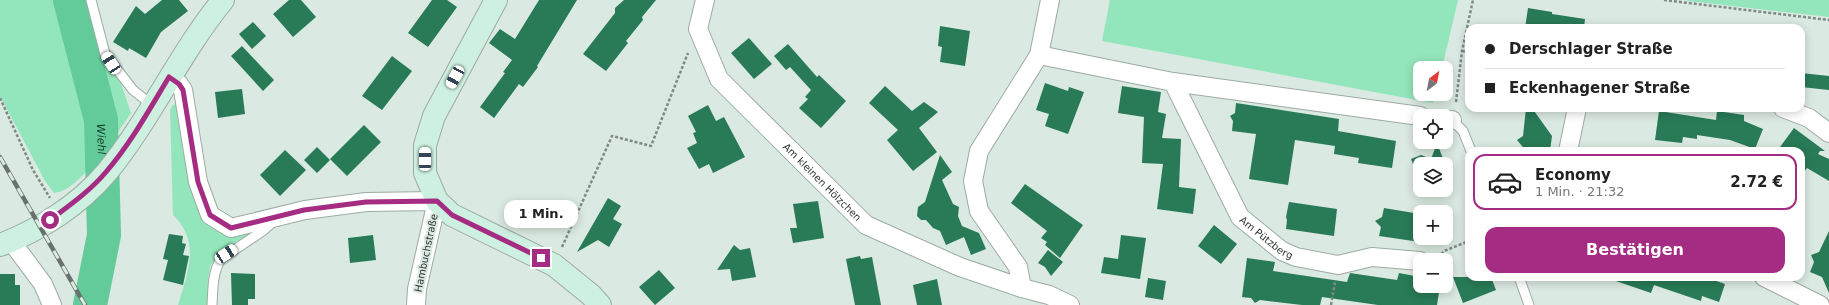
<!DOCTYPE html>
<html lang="de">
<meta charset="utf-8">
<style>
:root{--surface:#fff;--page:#f2f2f2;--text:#222;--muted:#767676;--line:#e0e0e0;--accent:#a42c82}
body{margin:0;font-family:"DejaVu Sans",sans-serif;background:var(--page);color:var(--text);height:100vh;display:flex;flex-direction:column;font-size:15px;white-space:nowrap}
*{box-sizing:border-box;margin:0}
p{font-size:13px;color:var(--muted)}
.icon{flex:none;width:22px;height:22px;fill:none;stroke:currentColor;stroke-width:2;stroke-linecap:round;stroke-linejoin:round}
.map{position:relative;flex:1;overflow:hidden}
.side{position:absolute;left:1465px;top:147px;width:340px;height:134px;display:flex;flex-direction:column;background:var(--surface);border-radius:12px;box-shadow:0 2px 10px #0003}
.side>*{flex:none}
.hud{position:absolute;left:1465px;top:24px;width:340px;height:88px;border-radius:12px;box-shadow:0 2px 10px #0003;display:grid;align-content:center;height:88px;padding:0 20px;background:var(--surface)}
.needle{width:26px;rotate:32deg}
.buttons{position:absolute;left:1413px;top:61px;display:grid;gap:8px}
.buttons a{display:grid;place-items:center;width:40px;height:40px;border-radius:8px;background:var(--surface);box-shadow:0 2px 10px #0003;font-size:20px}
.end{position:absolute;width:18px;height:18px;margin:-9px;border:5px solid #a42c82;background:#fff;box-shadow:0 0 0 2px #fff}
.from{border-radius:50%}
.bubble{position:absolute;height:28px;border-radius:12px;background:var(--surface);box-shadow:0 2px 10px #0003;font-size:13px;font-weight:600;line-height:28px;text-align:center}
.car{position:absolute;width:12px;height:24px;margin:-12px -6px;border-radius:5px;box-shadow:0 0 3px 1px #0007;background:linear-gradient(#fff 24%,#345 0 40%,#fff 0 76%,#345 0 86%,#fff 0)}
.hud b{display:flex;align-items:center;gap:14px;height:38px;font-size:15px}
.hud b+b{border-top:1px solid var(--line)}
.hud i{width:10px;height:10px;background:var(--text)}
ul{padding:7px 0 0;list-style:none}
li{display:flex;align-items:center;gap:12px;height:56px;margin:0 8px 6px;padding:0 12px;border:2px solid transparent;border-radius:12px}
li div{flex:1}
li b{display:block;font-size:15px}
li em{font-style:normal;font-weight:600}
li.selected{border-color:var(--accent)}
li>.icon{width:36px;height:36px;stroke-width:1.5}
.action{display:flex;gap:8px;margin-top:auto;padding:8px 20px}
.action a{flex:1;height:46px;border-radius:12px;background:var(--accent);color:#fff;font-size:16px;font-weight:600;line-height:46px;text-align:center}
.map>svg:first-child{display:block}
.green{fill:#93e5bc}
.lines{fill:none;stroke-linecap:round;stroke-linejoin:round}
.river{stroke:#63cb9a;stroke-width:34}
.building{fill:#297a57}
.service-casing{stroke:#9daba3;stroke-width:11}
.minor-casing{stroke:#9daba3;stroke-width:20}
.secondary-casing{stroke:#9daba3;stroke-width:24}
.path{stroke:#808a85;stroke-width:2.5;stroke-dasharray:3 2;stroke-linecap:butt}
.service{stroke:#fff;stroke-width:9}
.minor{stroke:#fff;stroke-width:18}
.secondary{stroke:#cdf0e0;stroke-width:22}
.rail-casing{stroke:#68716c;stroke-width:4.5}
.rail{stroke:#dae9e1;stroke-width:3;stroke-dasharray:9;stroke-linecap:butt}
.route{stroke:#a42c82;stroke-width:5}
.labels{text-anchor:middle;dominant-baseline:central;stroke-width:4;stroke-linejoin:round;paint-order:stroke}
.street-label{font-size:10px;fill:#2d3330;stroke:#dae9e1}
.water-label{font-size:11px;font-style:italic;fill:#13402d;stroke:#dae9e1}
</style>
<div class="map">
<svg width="1829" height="305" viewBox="0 0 1829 305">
<rect width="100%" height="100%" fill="#dae9e1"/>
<path class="green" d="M0,0H93L131,113C117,134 87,177 66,189C63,191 58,192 54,193L45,181L0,96Z
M1110,0H1458L1442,68H1420V94H1435L1433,103L1102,41Z
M1685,0H1829V17L1689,1Z
M177,102L207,214L261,228C247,236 214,251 210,268C207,279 208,293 208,305H178C188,272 201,242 173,215L170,110L172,106Z"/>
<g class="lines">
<path class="river" id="s1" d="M70,0L101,120L104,235L90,305"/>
</g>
<path class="building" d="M162,0H179L188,11L161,32L146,58L129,48L128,51L113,42L136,6L145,14Z
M289,0H301L316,17L293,37L273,14Z
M432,0H447L457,7L428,47L408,33Z
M539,0H577L537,66L538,67L523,87L519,84L494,118L480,107L505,73L503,72L512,60L489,43L500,29L515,39Z
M624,0H656L642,17L643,20L626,41L628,43L606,71L583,54L615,13V8Z
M1528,8L1552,12V14L1585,19L1584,28H1525Z
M253,22L266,36L252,49L239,34Z
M940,26L970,31L965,66L940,62L942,47L938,46Z
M749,38L772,64L754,79L731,53Z
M788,44L817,77L819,75L846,101L821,128L799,108L808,99L805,97L811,90L790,67L786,70L774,56Z
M242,46L274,80L263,91L231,56Z
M392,56L412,71L382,110L362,96Z
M1801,73L1829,76V90L1801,87Z
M1045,83L1068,91L1069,87L1084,92L1068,134L1045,126L1049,114L1036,110Z
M885,86L912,111L924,102L938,112L919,128L937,152L913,171L887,140L898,130L869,103Z
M1122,86L1161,92L1158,112L1166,114L1162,138L1181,139L1179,187L1196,189L1193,214L1157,209L1163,164L1142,163L1144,117L1118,113Z
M242,89L245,114L218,118L215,92Z
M1236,103L1339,119L1338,131L1396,141L1392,168L1358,163L1359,158L1334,154L1335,146L1295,140L1288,185L1249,179L1256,134L1232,131L1233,121L1230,116L1235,113Z
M708,105L716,121L724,117L745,157L713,173L709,164L699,169L687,148L697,143L693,133L696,132L688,116Z
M1526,108H1532L1552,136L1550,151H1526L1517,140L1523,136Z
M1659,111L1716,120L1717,111L1744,115V121L1763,129L1755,149L1730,140L1697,135V139L1683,137L1682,143L1655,140Z
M364,125L381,142L347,176L330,159Z
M1794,128L1825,151H1820L1818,154L1829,159V181L1807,168L1801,176V151H1777Z
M1437,143L1445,164H1420V182L1411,159L1421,155L1431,159Z
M317,147L330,160L317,173L304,160Z
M285,150L306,170L280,196L260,175Z
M940,155L952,172L942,180L953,204L959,207L958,216L962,226L979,233L986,249L971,255L964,237L946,245L940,231L933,228L926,220H921L917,216L918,207L925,202Z
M1025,184L1083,225L1060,258L1045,245L1047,242L1041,238L1047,231L1011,203Z
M608,198L621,206L613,219L622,224L609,247L598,240L577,252Z
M818,201L824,238L793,243L790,228H797L793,204Z
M1289,202L1337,209L1334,236L1286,229L1287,220L1286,217Z
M1384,208L1420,214V242L1379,236L1381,227L1375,221L1382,217Z
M1214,225L1237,244L1221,264L1198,246Z
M1829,231V293L1822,277L1810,272L1814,262L1811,255L1819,252Z
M169,234L183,236L182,243L186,244L183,255L189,256L183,285L163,280L168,260L163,259Z
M373,235L376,260L350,263L348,238Z
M1121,235L1146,238L1140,279L1101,273L1104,257L1118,259Z
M734,245L740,250L750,248L756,277L732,281L730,269L717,270Z
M1048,250L1063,262L1051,276L1045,267L1038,263Z
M860,256L861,259L872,257L881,305H855L846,259Z
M1247,258L1275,262L1273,271L1347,282L1350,273L1397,280L1399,273L1420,277V286H1440L1437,305H1378L1322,297L1320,305H1302L1260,300L1255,303L1251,298L1242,297Z
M659,270L675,288L655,305L639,287Z
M231,273L255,274V299H248V305H232Z
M0,274H15V285H20V305H0Z
M1453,277H1491L1496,290L1463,303Z
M1611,277H1705L1725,284L1719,302L1702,296L1701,301L1654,285L1651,293L1610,279Z
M1148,278L1166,281L1163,300L1145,297Z
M937,279L942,305H917L913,285Z"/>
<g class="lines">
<g class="service-casing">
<path id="service" d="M91,0L105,54L133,90L152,105
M1452,120L1463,131L1471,151
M1519,277L1529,305
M212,305C213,290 212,273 221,259L264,230L275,220"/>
</g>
<g class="minor-casing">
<g id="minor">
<path id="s2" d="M705,0L698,29L719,79L866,225L960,267L1022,288"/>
<path d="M1050,0L1039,55L979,151L973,181L979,211L1018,267L1022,288L1049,295L1070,305"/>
<path id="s3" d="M1039,55L1173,82L1240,217L1282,251L1296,257L1338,265L1372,257L1420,261"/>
<path d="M169,77L179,84L183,90L198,182L210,215L231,228L305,210L366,202L437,201L417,289L416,305"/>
<path d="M1173,82L1420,116"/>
<path d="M1783,108L1809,118L1829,133"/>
<path d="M1446,120H1452"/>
<path d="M1568,151L1577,108"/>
<path d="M11,241L43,284L52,305"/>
<path d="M1764,277L1820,305"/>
</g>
</g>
<g class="secondary-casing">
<path id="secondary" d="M496,0L434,116L425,145V173L437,201L452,215L554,265L591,295L600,305
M0,245C40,230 79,205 107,172C151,118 179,54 223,0"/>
</g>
<path class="path" d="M1664,0L1829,20
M1462,51L1469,52
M0,98L33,170L50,198
M1456,102L1462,51L1473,0
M562,247L612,136L651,146L688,53
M1438,258L1444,251L1469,241
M1331,305L1335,282"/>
<use href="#service" class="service"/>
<use href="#minor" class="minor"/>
<use href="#secondary" class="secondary"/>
<g class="rail-casing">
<path id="rail" d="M0,157L85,305"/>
</g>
<use href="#rail" class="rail"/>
</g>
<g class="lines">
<path class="route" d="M50,220C70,205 90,191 106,172C131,143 149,110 169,77L179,84L183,90L198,182L210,215L231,228L304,210L366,202L437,201L452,215L541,258"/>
</g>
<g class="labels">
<g class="street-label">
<text stroke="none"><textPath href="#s2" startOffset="230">Am kleinen Hölzchen</textPath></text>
<text stroke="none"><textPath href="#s3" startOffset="321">Am Pützberg</textPath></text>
<text transform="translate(426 253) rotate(-78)">Hambuchstraße</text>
</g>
<g class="water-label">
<text stroke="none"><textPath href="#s1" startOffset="143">Wiehl</textPath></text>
</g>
</g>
</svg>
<div class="buttons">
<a><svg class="needle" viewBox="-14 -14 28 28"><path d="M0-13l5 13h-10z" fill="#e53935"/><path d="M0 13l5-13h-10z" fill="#767676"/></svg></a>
<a><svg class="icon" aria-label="locate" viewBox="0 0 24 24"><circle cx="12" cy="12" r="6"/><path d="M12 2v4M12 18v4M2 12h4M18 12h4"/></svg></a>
<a><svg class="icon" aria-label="layers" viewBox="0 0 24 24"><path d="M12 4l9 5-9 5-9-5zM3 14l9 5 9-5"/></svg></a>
<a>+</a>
<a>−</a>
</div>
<i class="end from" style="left:50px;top:220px"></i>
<i class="end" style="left:541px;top:258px"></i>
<div class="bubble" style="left:504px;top:200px;width:74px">1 Min.</div>
<i class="car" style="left:111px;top:63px;rotate:327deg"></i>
<i class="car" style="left:455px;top:77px;rotate:209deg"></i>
<i class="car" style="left:425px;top:159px;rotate:0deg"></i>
<i class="car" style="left:226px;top:254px;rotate:57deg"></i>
<div class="hud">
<b><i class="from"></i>Derschlager Straße</b>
<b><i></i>Eckenhagener Straße</b>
</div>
<section class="side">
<ul>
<li class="selected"><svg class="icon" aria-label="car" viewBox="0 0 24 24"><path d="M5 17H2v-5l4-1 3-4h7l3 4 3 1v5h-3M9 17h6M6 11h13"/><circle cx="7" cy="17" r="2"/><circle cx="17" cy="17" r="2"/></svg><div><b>Economy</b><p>1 Min. · 21:32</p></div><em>2.72 €</em></li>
</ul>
<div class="action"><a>Bestätigen</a></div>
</section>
</div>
